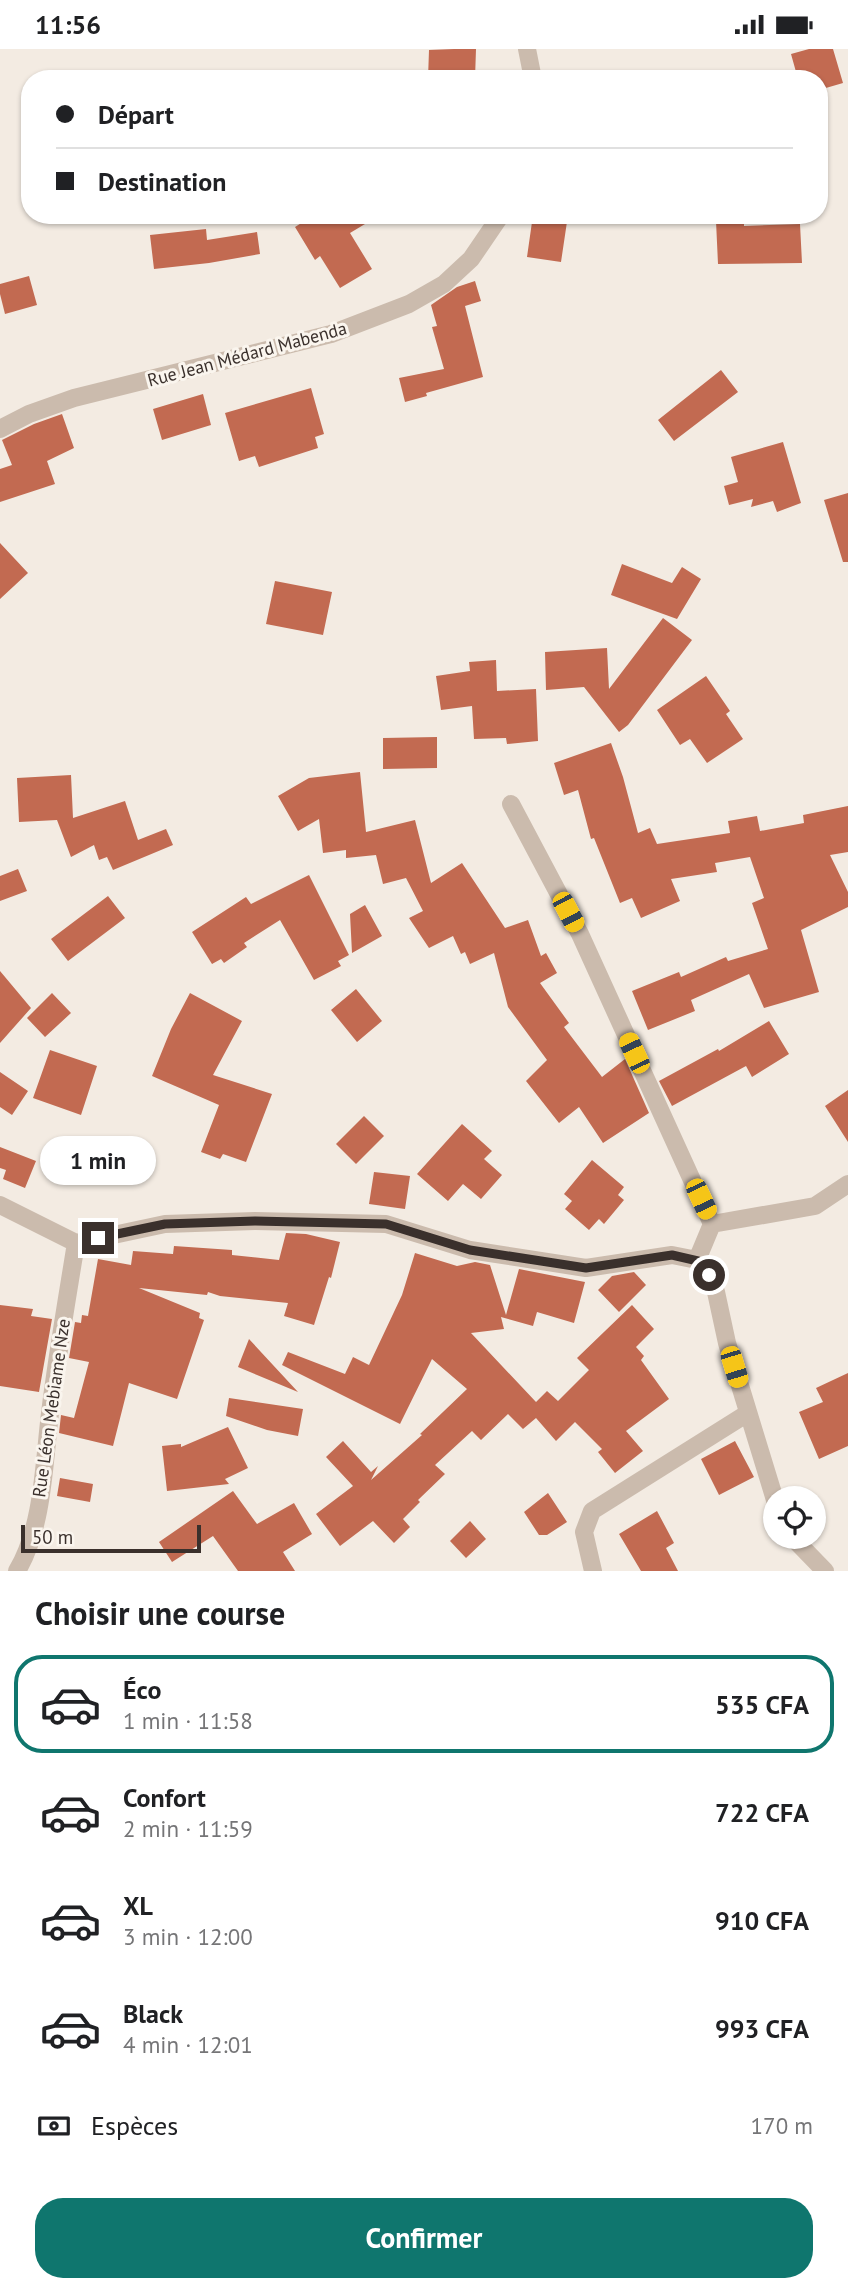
<!DOCTYPE html>
<html lang="fr">
<meta charset="utf-8">
<style>
:root{--surface:#fff;--page:#f6f6f6;--text:#202124;--muted:#757577;--line:#e0e0e0;--accent:#0f766e}
body{margin:0;font-family:"PT Sans",sans-serif;background:var(--page);color:var(--text);height:100vh;display:flex;flex-direction:column;font-size:26px;white-space:nowrap}
*{box-sizing:border-box;margin:0}
p{font-size:23px;color:var(--muted)}
.icon{flex:none;width:38px;height:38px;fill:none;stroke:currentColor;stroke-width:2;stroke-linecap:round;stroke-linejoin:round}
.map{position:relative;height:1522px;overflow:hidden}
.sheet{display:flex;flex-direction:column;background:var(--surface);flex:1}
.sheet>*{flex:none}
.banner{position:absolute;left:21px;top:21px;width:807px;height:154px;border-radius:28px;box-shadow:0 2px 5px #0004;display:grid;align-content:center;height:154px;padding:0 35px;background:var(--surface)}
.tools{position:absolute;left:763px;top:1437px;display:grid;gap:14px}
.tools a{display:grid;place-items:center;width:63px;height:63px;border-radius:50%;background:var(--surface);box-shadow:0 2px 5px #0004;font-size:35px}
.scale{position:absolute;left:21px;bottom:18px;width:180px;box-sizing:border-box;padding-left:7px;border:4px solid #3a302c;border-top:0;font-size:19px;line-height:24px;white-space:nowrap;color:#3a302c;-webkit-text-stroke:5px #faf5ee;paint-order:stroke}
.end{position:absolute;width:32px;height:32px;margin:-16px;border:9px solid #3a302c;background:#fff;box-shadow:0 0 0 4px #fff}
.from{border-radius:50%}
.bubble{position:absolute;height:49px;border-radius:24px;background:var(--surface);box-shadow:0 2px 5px #0004;font-size:23px;font-weight:800;line-height:49px;text-align:center}
.car{position:absolute;width:21px;height:42px;margin:-21px -10px;border-radius:9px;box-shadow:0 0 5px 2px #0007;background:linear-gradient(#f5c518 24%,#345 0 40%,#f5c518 0 76%,#345 0 86%,#f5c518 0)}
.banner b{display:flex;align-items:center;gap:24px;height:66px;font-size:26px}
.banner b+b{border-top:2px solid var(--line)}
.banner i{width:18px;height:18px;background:var(--text)}
ul{padding:0;list-style:none}
li{display:flex;align-items:center;gap:21px;height:98px;margin:0 14px 10px;padding:0 21px;border:4px solid transparent;border-radius:28px}
li div{flex:1}
li b{display:block;font-size:26px}
li em{font-style:normal;font-weight:800}
li.active{border-color:var(--accent)}
li>.icon{width:63px;height:63px;stroke-width:1.5}
h2{padding:0 35px;font-size:32px;line-height:84px}
.pay{display:flex;align-items:center;gap:18px;height:77px;padding:0 35px;font-size:26px}
.pay p{margin-inline-start:auto}
.action{display:flex;gap:14px;margin-top:auto;padding:14px 35px}
.action a{flex:1;height:80px;border-radius:28px;background:var(--accent);color:#fff;font-size:28px;font-weight:800;line-height:80px;text-align:center}
.status{display:flex;justify-content:space-between;align-items:center;height:49px;padding:0 35px;background:var(--surface);direction:ltr}
.status svg{height:19px;fill:currentColor}
.map>svg:first-child{display:block}
.building{fill:#c26a51}
.lines{fill:none;stroke-linecap:round;stroke-linejoin:round}
.street{stroke:#cbbbad;stroke-width:18}
.route{stroke:#3a302c;stroke-width:9}
.labels{text-anchor:middle;dominant-baseline:central;stroke-width:6;stroke-linejoin:round;paint-order:stroke}
.street-label{font-size:18px;fill:#3a302c;stroke:#faf5ee}
</style>
<div class="status"><b>11:56</b><svg viewBox="0 0 49 12"><path d="M0 12V9h3v3zM5 12V6h3v6zM10 12V3h3v9zM15 12V0h3v12zM26 1h20v11H26zM47 4h2v5h-2z"/></svg></div>
<div class="map">
<svg width="848" height="1522" viewBox="0 0 848 1522">
<rect width="100%" height="100%" fill="#f3ebe2"/>
<path class="building" d="M454,0H476L475,30H428L429,1Z
M809,0H833L843,34L819,41V30H798L791,5Z
M314,166H380L350,184L372,220L340,239L320,207L315,211L295,178Z
M533,166H568L561,213L527,208Z
M744,171V177L800,175L802,214L718,215L716,172Z
M206,180L207,191L257,183L260,205L209,214L154,220L150,186Z
M29,227L37,256L5,265L0,245V235Z
M475,232L481,252L465,257L483,328L426,344L427,347L405,353L399,329L444,320L432,278L437,277L431,256L457,238Z
M721,321L738,343L674,392L658,371Z
M311,339L324,385L315,388L318,399L259,418L255,407L239,412L225,364Z
M203,345L211,376L162,391L153,360Z
M62,365L74,399L47,412L55,435L0,453V420L12,416L2,391L34,375Z
M783,393L801,454L777,463L773,452L751,458L753,450L729,456L724,437L738,433L731,408Z
M848,444V513H843L824,451Z
M0,494L28,524L0,550Z
M622,515L672,534L682,518L701,530L677,570L611,546Z
M275,532L332,543L323,586L266,575Z
M663,569L692,591L628,676L619,683L584,638L546,641L545,603L607,599L609,640Z
M496,611L497,642L536,640L538,692L507,695L506,689L474,690L472,657L441,661L436,627L470,622L469,613Z
M706,627L730,662L726,665L743,690L707,714L690,690L680,696L657,661Z
M437,688V719L383,720V689Z
M611,694L623,728L638,784L650,779L657,795L730,784L728,772L757,767L760,782L804,774L803,766L848,757V803L830,806L848,843V858L801,881L819,943L764,959L749,925L691,951L695,962L648,981L632,942L679,923L681,928L726,908L728,912L768,900L752,854L764,849L750,808L715,814L717,823L671,830L680,852L641,869L632,849L620,854L594,789L591,790L578,741L564,746L554,714Z
M360,723L366,783L415,771L431,834L462,814L505,879L528,871L541,907L546,904L557,924L540,934L569,974L564,978L602,1028L625,1010L649,1064L603,1094L579,1058L559,1074L526,1032L547,1011L508,958L494,904L470,915L465,903L461,905L453,887L429,899L409,869L423,862L406,829L383,835L376,806L346,809V801L323,804L319,770L298,782L278,747L309,729Z
M71,726L73,769L125,752L138,791L166,780L173,796L113,821L107,808L99,811L94,796L71,808L57,771L19,773L17,729Z
M18,820L27,842L0,852V827Z
M309,826L349,906L338,912L341,917L314,931L280,871L244,894L247,898L224,914L221,910L212,915L192,883L246,848L251,855Z
M108,847L125,869L68,912L51,890Z
M365,856L382,887L352,904L350,865Z
M0,922L31,959L0,994Z
M356,940L382,972L357,993L331,961Z
M52,944L71,964L45,988L27,969Z
M190,944L242,972L213,1026L272,1045L246,1113L223,1105L220,1110L201,1103L219,1056L152,1027L171,980Z
M769,972L789,1005L752,1028L746,1017L672,1057L659,1032L718,1000L719,1002Z
M50,1001L97,1017L81,1066L33,1049Z
M0,1023L28,1042L12,1066L0,1058Z
M848,1041V1093L825,1057Z
M364,1067L384,1087L356,1115L336,1095Z
M462,1075L492,1102L484,1110L502,1126L481,1150L463,1135L448,1152L417,1125Z
M0,1098L36,1112L25,1139L3,1130L6,1121L0,1119Z
M592,1111L624,1138L618,1146L624,1151L604,1175L599,1170L589,1181L565,1160L572,1152L564,1145Z
M374,1123L410,1127L405,1160L369,1155Z
M286,1184L306,1185L340,1193L331,1229L329,1228L314,1276L284,1267L288,1254L220,1247L208,1243L207,1246L139,1239L200,1264L199,1269L204,1271L177,1350L129,1334L113,1397L59,1384L61,1366L74,1369L89,1313L69,1309L75,1273L81,1274L82,1266L88,1267L98,1210L131,1216L133,1202L173,1205L174,1197L232,1201V1206L279,1211Z
M415,1204L457,1217L475,1213L490,1216L506,1266L519,1220L585,1233L574,1274L537,1263L533,1277L501,1268L504,1280L471,1284L536,1353L547,1342L558,1352L589,1321L577,1309L632,1256L654,1280L636,1298L644,1307L641,1311L669,1350L626,1382L643,1402L615,1424L598,1403L602,1400L575,1373L556,1392L536,1369L523,1380L508,1365L481,1391L472,1382L435,1416L445,1425L418,1451L420,1453L403,1470L410,1478L394,1494L373,1472L340,1497L316,1465L353,1437L326,1408L343,1392L371,1423L378,1417L371,1431L422,1386L420,1385L467,1340L432,1310L400,1375L282,1316L288,1303L345,1325L353,1308L369,1316L402,1246Z
M634,1223L646,1236L619,1263L598,1241L612,1227Z
M0,1256L33,1260L31,1267L52,1270L39,1343L0,1337Z
M249,1290L298,1343L238,1318Z
M848,1324V1397L819,1410L799,1363L823,1353L816,1339Z
M229,1349L303,1360L298,1387L267,1381L226,1367Z
M228,1378L248,1419L225,1430L229,1435L167,1442L162,1397L181,1395V1398Z
M735,1392L754,1428L719,1446L701,1410Z
M60,1429L93,1435L90,1453L57,1447Z
M233,1442L257,1475L294,1454L312,1485L283,1503L295,1522H238L213,1487L172,1513L159,1493Z
M548,1444L567,1473L547,1486H539L524,1463Z
M657,1462L674,1494L666,1499L678,1522H641L619,1485Z
M470,1472L486,1490L466,1509L450,1492Z"/>
<g class="lines">
<path class="street" d="M527,0L533,30
M0,380L29,365L74,349L331,285L409,255L444,235L471,210L501,166
M511,755L580,885L712,1175
M0,1156L76,1194L165,1175L255,1172L386,1175L470,1201L586,1219L672,1206L697,1211L709,1226L716,1243L727,1294L775,1451
M697,1211L712,1175L815,1157L848,1135
M792,1488L825,1522
M17,1522C43,1479 44,1414 50,1364C57,1307 67,1250 76,1194
M593,1522L584,1483L592,1462L748,1364"/>
</g>
<g class="lines">
<path class="route" d="M98,1189L165,1175L255,1172L386,1175L470,1201L586,1219L672,1206L698,1212L709,1226"/>
</g>
<g class="labels">
<g class="street-label">
<text transform="translate(247 305) rotate(-15)">Rue Jean Médard Mabenda</text>
<text transform="translate(51 1359) rotate(-82)">Rue Léon Mebiame Nze</text>
</g>
</g>
</svg>
<div class="tools">
<a><svg class="icon" aria-label="locate" viewBox="0 0 24 24"><circle cx="12" cy="12" r="6"/><path d="M12 2v4M12 18v4M2 12h4M18 12h4"/></svg></a>
</div>
<div class="scale">50 m</div>
<i class="end from" style="left:709px;top:1226px"></i>
<i class="end" style="left:98px;top:1189px"></i>
<div class="bubble" style="left:40px;top:1087px;width:116px">1 min</div>
<i class="car" style="left:568px;top:863px;rotate:152deg"></i>
<i class="car" style="left:634px;top:1004px;rotate:335deg"></i>
<i class="car" style="left:701px;top:1150px;rotate:155deg"></i>
<i class="car" style="left:734px;top:1318px;rotate:163deg"></i>
<div class="banner">
<b><i class="from"></i>Départ</b>
<b><i></i>Destination</b>
</div>
</div>
<section class="sheet">
<h2>Choisir une course</h2>
<ul>
<li class="active"><svg class="icon" aria-label="car" viewBox="0 0 24 24"><path d="M5 17H2v-5l4-1 3-4h7l3 4 3 1v5h-3M9 17h6M6 11h13"/><circle cx="7" cy="17" r="2"/><circle cx="17" cy="17" r="2"/></svg><div><b>Éco</b><p>1 min · 11:58</p></div><em>535 CFA</em></li>
<li><svg class="icon" aria-label="car" viewBox="0 0 24 24"><path d="M5 17H2v-5l4-1 3-4h7l3 4 3 1v5h-3M9 17h6M6 11h13"/><circle cx="7" cy="17" r="2"/><circle cx="17" cy="17" r="2"/></svg><div><b>Confort</b><p>2 min · 11:59</p></div><em>722 CFA</em></li>
<li><svg class="icon" aria-label="car" viewBox="0 0 24 24"><path d="M5 17H2v-5l4-1 3-4h7l3 4 3 1v5h-3M9 17h6M6 11h13"/><circle cx="7" cy="17" r="2"/><circle cx="17" cy="17" r="2"/></svg><div><b>XL</b><p>3 min · 12:00</p></div><em>910 CFA</em></li>
<li><svg class="icon" aria-label="car" viewBox="0 0 24 24"><path d="M5 17H2v-5l4-1 3-4h7l3 4 3 1v5h-3M9 17h6M6 11h13"/><circle cx="7" cy="17" r="2"/><circle cx="17" cy="17" r="2"/></svg><div><b>Black</b><p>4 min · 12:01</p></div><em>993 CFA</em></li>
</ul>
<div class="pay"><svg class="icon" aria-label="cash" viewBox="0 0 24 24"><path d="M3 7h18v10H3z"/><circle cx="12" cy="12" r="2"/></svg>Espèces<p>170 m</p></div>
<div class="action"><a>Confirmer</a></div>
</section>
